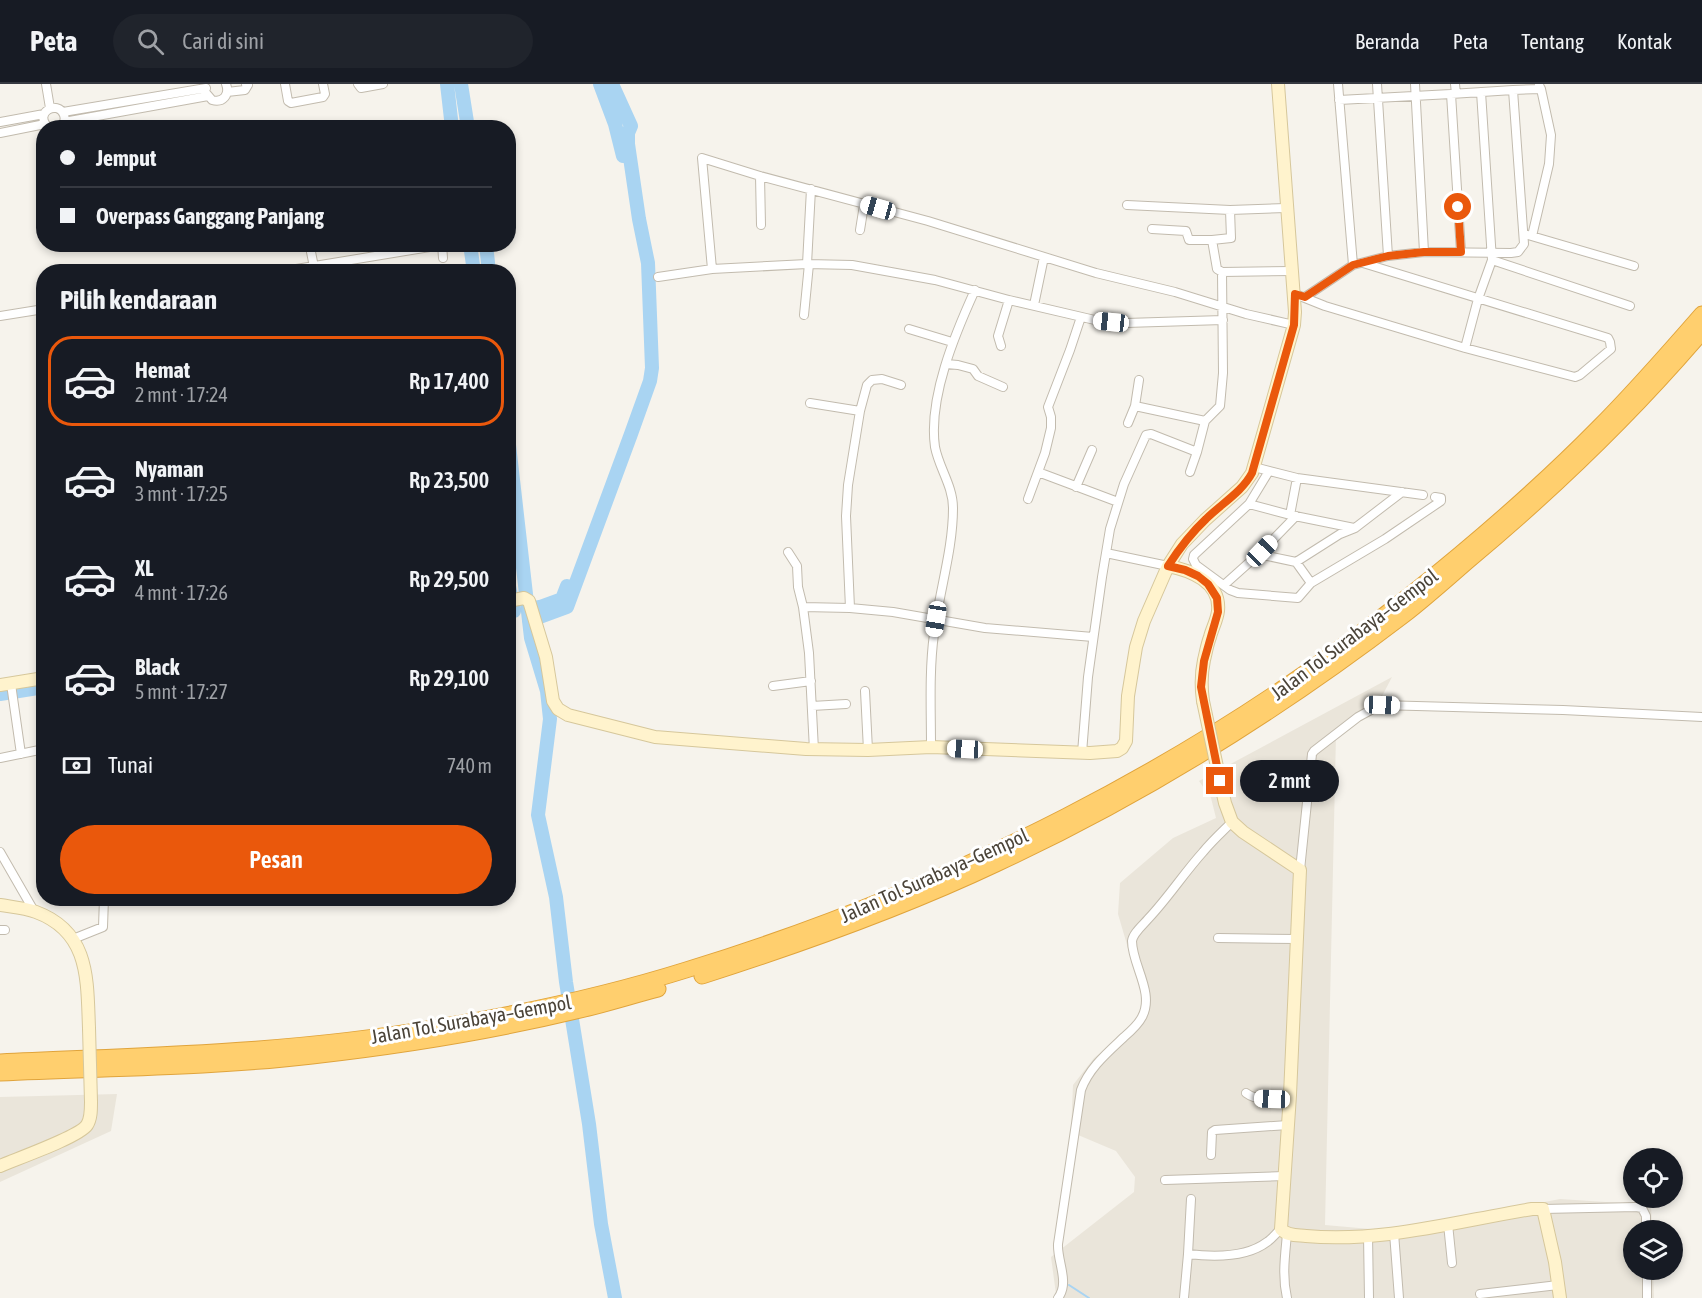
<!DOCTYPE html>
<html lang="id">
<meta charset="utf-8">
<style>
:root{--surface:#171b24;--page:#20242c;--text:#f1f3f6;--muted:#9ea1a6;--line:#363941;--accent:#ea580c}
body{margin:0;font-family:"Asap Condensed",sans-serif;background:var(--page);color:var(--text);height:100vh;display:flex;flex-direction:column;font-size:22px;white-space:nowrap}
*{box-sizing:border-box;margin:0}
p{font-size:20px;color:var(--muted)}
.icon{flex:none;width:33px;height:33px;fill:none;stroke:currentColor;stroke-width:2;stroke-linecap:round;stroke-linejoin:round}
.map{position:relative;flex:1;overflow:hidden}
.details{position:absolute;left:36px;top:180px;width:480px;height:642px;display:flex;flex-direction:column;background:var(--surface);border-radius:24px;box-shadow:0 3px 9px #0003}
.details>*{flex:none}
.banner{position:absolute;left:36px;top:36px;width:480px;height:132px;border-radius:24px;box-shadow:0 3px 9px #0003;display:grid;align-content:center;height:132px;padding:0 24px;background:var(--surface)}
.controls{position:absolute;left:1623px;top:1064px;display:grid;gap:12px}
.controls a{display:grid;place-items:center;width:60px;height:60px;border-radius:50%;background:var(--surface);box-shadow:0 3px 9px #0003;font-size:30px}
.end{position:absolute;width:27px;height:27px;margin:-14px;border:8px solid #ea580c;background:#fff;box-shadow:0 0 0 3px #fff}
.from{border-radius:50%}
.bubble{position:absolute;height:42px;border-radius:21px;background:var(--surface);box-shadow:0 3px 9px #0003;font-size:20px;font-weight:600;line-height:42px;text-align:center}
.car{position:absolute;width:18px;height:36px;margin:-18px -9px;border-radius:8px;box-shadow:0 0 4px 2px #0007;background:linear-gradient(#fff 24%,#345 0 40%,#fff 0 76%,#345 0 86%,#fff 0)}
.banner b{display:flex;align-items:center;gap:21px;height:57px;font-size:22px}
.banner b+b{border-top:2px solid var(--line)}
.banner i{width:15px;height:15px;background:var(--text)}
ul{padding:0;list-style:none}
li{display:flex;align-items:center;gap:18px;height:90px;margin:0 12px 9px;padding:0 12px;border:3px solid transparent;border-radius:24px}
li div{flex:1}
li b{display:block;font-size:22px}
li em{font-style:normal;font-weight:600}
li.active{border-color:var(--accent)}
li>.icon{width:54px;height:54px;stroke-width:1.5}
h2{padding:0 24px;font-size:27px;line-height:72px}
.pay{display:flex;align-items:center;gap:15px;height:66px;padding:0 24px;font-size:22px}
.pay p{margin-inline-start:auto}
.cta{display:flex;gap:12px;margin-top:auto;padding:12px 24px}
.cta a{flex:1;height:69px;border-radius:36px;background:var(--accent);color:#fff;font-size:24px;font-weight:600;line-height:69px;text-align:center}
header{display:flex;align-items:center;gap:36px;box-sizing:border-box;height:84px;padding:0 30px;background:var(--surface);border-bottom:2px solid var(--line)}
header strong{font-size:28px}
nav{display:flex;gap:33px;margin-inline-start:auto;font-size:21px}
.search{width:420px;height:54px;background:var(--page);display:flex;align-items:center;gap:15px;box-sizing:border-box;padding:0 21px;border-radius:33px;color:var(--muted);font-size:22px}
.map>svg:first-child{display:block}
.residential{fill:#eae5da}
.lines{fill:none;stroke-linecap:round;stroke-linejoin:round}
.stream{stroke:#a9d4f2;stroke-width:2}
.river{stroke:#a9d4f2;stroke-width:14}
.street-casing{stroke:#c2bbae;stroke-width:10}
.secondary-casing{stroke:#d6c79b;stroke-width:14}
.highway-casing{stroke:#e0a43c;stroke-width:17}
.street{stroke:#fff;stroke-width:8}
.secondary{stroke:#fff3cd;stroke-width:12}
.highway{stroke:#ffcf6e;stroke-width:15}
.secondary-bridge-casing{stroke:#d6c79b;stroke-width:14;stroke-linecap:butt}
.secondary-bridge{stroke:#fff3cd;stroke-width:12}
.route{stroke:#ea580c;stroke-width:8}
.labels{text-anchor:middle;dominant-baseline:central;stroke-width:6;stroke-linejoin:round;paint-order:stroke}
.street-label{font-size:20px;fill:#4b4439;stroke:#fff}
</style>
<header>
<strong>Peta</strong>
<div class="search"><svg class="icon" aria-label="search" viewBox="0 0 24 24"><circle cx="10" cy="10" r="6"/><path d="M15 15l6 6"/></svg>Cari di sini</div>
<nav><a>Beranda</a><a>Peta</a><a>Tentang</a><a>Kontak</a></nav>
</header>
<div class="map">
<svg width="1702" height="1214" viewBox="0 0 1702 1214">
<rect width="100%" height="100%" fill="#f6f3ec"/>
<path class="residential" d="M1392,593L1378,620L1336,651L1325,1141L1393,1147L1560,1115L1651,1121L1652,1146H1634V1185H1653L1654,1214H1060L1056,1210L1051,1173L1134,1108L1135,1093L1116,1067L1071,1048L1073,1001L1094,974L1131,945L1144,919L1118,830L1120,799L1173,754L1216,734L1211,714L1199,697Z
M117,1010L111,1047L0,1098V1013Z"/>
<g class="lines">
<path class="stream" d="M1069,1201L1089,1214"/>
<path class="river" d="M447,0L452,44
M461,0L468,44
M600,0L615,40L623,72
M470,160L474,188
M486,160L489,188
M508,352L531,554L547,607L550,635L538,731L556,813L566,898L589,1040L601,1140L615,1214
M508,497L514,527H508
M534,524L540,523L562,515L567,502
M529,537L567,523L631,350L650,297L652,284L648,179L639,135L628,60V49L631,42L612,0
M0,610L44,603"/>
<g class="street-casing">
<path id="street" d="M46,0L50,24
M285,0L288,17L291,19L323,13L325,10L323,0
M358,0L361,4L383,0
M1338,0L1353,181
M1377,0L1388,172
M1415,0L1424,168
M1455,0L1456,10
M1513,6L1541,5L1539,1
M227,8L245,6L248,1L246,0
M206,9L212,16C223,19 230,11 226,0
M1451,10L1461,168
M63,28L206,4
M0,38L44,30
M64,38L208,12
M49,44C32,29 58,15 64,31C66,37 63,40 59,44
M0,49L45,40
M760,92L761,141
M1127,121L1230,126L1286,124
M1152,145L1186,147L1189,156H1212
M860,146L864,121
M1528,151L1634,182
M1532,152L1549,80L1551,51L1541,5
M442,160L443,174
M311,168L315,188
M1492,176L1630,222
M807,180L811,105
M278,188L442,161
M1222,188L1292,187
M658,193L712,185
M1295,210L1325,222L1465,264L1575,293L1580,291L1611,265L1610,258L1608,254L1363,179
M1305,213L1353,181L1388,172L1424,168L1511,169L1518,168L1524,160L1513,6L1451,10L1339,16
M1034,221L1044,173
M804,231L809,180
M0,232L44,225
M1223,236L1126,239L1099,237L1009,216L935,196L852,181L807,180L712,185L702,74L760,92L928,137L1096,189L1175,208L1246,230L1294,241
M909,245L952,258
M1001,262L998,252L1009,216
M1465,264L1478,215L1492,176L1481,8
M946,280L958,281L973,285L978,292L1003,303
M810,319L860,327
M1135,322L1205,337
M1128,339L1135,322L1139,296
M1254,383L1297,394L1423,411
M1269,387L1249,420L1194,471L1193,475L1196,481L1230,506L1238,509L1298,514L1311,499L1385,455L1441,417V414L1435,413
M1038,388L1118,418
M1190,388L1197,368L1205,337L1220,322L1223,289L1222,188L1217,185L1212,156L1231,154L1230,126
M1076,403L1092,366
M1028,415L1045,369L1051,344V333L1048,323L1070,266L1081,233
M1249,420L1290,431L1354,444
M1290,431L1297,394
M788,468L797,482L798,503L803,523L809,569L814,666
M1106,469L1168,482
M1258,470L1296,478L1311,499
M1296,478L1340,450L1355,444L1402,408
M1224,501L1262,467L1296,432
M803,523L850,524L893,528L985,544L1093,553
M850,524L846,432L848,401L860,327L867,301L872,296L882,295L901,301
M11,600L21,670
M773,602L811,597
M865,607L868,666
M812,622L846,620
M931,663C931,625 929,587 934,550C939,508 953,466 953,424C953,402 939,384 935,363C928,314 955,250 975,206
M1082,669L1088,593L1102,493L1110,445L1124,400L1146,351L1151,350L1197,368
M0,674L44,665
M0,768L34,827
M1300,786L1312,670L1314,667L1358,633L1380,621L1563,626L1702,633
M0,846H5
M1218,854L1297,855
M73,855L103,843L104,814
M1246,1009C1258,1018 1276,1015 1290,1014
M1211,1071L1212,1048L1215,1046L1288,1041
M1165,1096L1284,1092
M1543,1125L1636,1123L1642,1124L1646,1132V1146
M1448,1140L1452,1179
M1394,1149L1399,1214
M1287,1150C1285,1172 1282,1192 1287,1214
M1368,1151L1369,1214
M1188,1170L1191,1115
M1647,1185V1214
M1480,1210L1558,1201
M1058,1214C1070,1199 1057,1177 1058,1160L1081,1006C1089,984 1107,969 1124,953C1131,947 1138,941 1142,933C1155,909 1132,881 1132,857C1133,849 1143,841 1148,835C1168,814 1184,789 1203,768C1212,757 1222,748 1232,738
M1184,1214L1188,1170C1213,1173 1246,1174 1267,1158C1272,1155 1276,1149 1281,1145"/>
</g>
<g class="secondary-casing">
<path id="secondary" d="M1168,482C1190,486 1221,498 1218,527C1217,536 1212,545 1210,553C1207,561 1206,568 1204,576C1201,590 1201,603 1203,617
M508,517L524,514L529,517L546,573L553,617L558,625L568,631L655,653L806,665L868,666L931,663L1090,669L1117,667L1122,664L1126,657L1128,612L1136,563L1144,537L1168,482L1182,460L1205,436L1242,403L1252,389L1294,241L1295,228L1278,0
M0,601L44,594
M1220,697L1225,719L1232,738L1243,748L1300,786L1290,1011L1281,1145C1287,1152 1297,1151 1306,1152C1382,1159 1458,1137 1532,1125H1543L1555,1178L1560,1214
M0,821C12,823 25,824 36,828C90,848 87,896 89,944
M0,1082C16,1075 79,1053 87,1041C91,1035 91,1026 91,1018"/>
</g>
<g class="highway-casing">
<path id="highway" d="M702,892C802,860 901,825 996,780C1141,713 1277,628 1404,531C1426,514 1447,495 1469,476C1553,406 1631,331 1702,248
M0,978C145,971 290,969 433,944C518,930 603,912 686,886C947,806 1197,681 1410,511C1475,459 1539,404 1598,344C1634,308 1668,269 1702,230
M0,989C103,984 210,984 312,972C400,962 489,948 576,927C603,921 631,912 658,905"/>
</g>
<use href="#street" class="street"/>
<use href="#secondary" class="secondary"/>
<use href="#highway" class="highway"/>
<g class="secondary-bridge-casing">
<path id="secondary-bridge" d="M1203,617L1220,697
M89,944L91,1018"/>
</g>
<use href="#secondary-bridge" class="secondary-bridge"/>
</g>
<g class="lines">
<path class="route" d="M1220,697L1201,603L1204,577L1218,528L1217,514L1208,500L1198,492L1185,486L1168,482C1179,465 1191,449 1206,435C1221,420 1242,408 1252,389L1294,241L1295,210L1305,213L1353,181L1388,172L1424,168H1461L1458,123"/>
</g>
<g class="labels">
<g class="street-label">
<text transform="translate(1354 550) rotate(-37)">Jalan Tol Surabaya–Gempol</text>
<text transform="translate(934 791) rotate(-24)">Jalan Tol Surabaya–Gempol</text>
<text transform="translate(471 935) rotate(-10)">Jalan Tol Surabaya–Gempol</text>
</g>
</g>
</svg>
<div class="controls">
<a><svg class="icon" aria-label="locate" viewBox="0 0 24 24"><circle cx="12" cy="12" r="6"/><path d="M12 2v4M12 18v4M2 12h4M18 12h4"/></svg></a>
<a><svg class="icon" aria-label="layers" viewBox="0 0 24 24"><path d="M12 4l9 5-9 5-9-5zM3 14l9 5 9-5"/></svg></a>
</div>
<i class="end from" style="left:1458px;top:123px"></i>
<i class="end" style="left:1220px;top:697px"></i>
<div class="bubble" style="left:1240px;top:676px;width:99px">2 mnt</div>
<i class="car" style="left:878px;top:124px;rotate:286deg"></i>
<i class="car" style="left:1111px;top:238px;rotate:276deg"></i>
<i class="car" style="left:1262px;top:467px;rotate:44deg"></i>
<i class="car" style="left:936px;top:535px;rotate:189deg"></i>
<i class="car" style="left:1382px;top:621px;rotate:92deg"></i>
<i class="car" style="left:965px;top:665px;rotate:273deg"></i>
<i class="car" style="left:1272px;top:1015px;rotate:272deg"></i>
<div class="banner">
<b><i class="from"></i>Jemput</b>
<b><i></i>Overpass Ganggang Panjang</b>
</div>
<section class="details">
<h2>Pilih kendaraan</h2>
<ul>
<li class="active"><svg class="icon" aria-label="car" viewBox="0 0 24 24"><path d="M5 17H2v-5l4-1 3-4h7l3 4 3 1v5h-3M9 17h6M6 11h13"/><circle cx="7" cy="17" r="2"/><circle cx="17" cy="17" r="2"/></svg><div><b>Hemat</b><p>2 mnt · 17:24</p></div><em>Rp 17,400</em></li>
<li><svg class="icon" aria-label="car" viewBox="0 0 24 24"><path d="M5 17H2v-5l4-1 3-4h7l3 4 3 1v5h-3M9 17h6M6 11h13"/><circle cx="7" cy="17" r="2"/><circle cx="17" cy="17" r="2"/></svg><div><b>Nyaman</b><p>3 mnt · 17:25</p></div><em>Rp 23,500</em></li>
<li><svg class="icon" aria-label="car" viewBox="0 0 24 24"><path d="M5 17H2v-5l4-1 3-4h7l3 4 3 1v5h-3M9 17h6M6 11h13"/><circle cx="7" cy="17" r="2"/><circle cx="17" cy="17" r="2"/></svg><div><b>XL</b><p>4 mnt · 17:26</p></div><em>Rp 29,500</em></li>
<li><svg class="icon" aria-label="car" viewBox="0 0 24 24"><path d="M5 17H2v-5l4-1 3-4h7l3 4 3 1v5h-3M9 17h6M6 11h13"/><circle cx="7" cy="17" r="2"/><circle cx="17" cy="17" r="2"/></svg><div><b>Black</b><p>5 mnt · 17:27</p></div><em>Rp 29,100</em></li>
</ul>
<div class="pay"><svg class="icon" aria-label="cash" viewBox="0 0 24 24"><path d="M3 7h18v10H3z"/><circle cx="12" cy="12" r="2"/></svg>Tunai<p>740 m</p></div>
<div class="cta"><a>Pesan</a></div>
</section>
</div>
